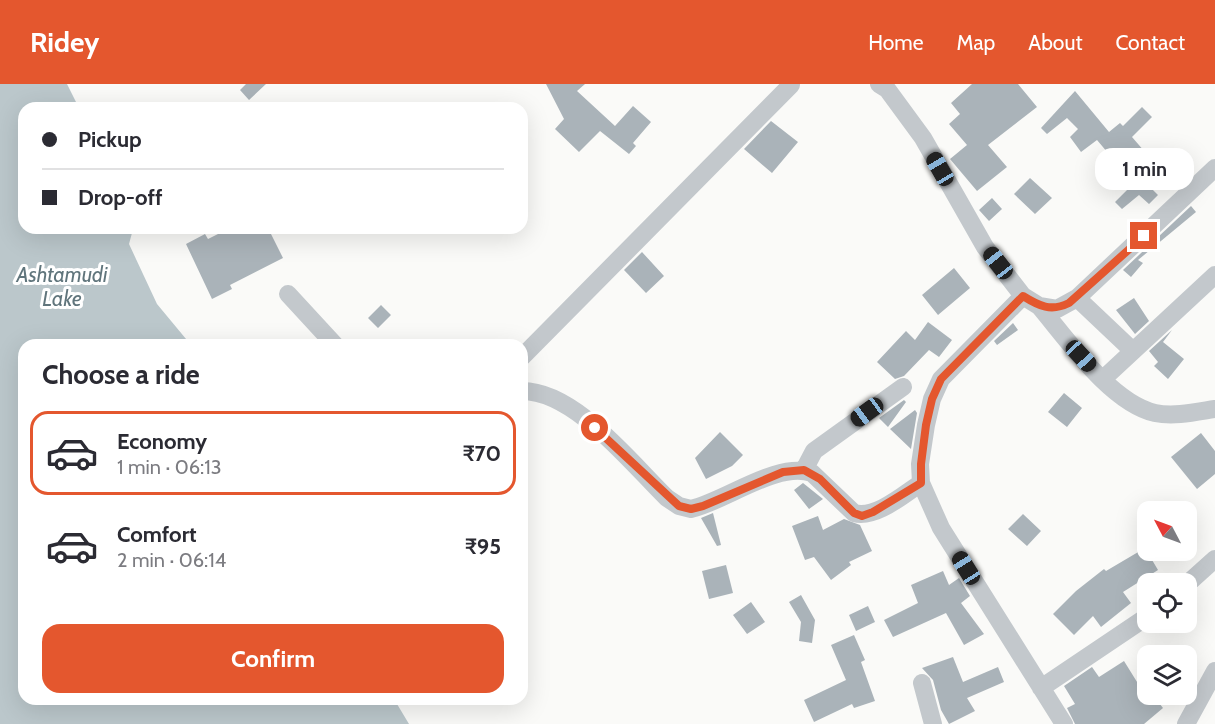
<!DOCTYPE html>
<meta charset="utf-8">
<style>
:root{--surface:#fff;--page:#f7f7f7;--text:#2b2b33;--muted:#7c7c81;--line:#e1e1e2;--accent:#e4572e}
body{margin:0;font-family:Cabin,sans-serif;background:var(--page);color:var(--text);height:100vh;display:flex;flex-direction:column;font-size:22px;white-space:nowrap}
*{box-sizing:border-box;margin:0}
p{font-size:20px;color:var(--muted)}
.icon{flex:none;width:33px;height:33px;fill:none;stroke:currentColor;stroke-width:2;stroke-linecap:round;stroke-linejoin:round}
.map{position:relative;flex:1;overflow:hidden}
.panel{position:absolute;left:18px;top:255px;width:510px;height:366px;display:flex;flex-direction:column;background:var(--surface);border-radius:18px;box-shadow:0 6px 24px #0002}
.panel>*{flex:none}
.top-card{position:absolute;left:18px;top:18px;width:510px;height:132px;border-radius:18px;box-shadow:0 6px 24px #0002;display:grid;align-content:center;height:132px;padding:0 24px;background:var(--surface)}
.needle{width:39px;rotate:311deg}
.fabs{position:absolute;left:1137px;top:417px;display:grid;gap:12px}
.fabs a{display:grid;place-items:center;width:60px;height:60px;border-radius:12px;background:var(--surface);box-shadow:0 6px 24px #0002;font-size:30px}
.end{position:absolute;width:27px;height:27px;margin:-14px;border:8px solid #e4572e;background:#fff;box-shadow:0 0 0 3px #fff}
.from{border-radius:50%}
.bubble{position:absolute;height:42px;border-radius:18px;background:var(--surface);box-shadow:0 6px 24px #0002;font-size:20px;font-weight:700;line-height:42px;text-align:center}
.car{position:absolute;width:18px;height:36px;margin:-18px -9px;border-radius:8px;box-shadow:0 0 4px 2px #0007;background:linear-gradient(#222 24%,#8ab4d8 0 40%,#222 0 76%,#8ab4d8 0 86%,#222 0)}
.top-card b{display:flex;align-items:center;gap:21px;height:57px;font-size:22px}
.top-card b+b{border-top:2px solid var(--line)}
.top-card i{width:15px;height:15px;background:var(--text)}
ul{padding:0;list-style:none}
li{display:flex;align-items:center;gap:18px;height:84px;margin:0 12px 9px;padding:0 12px;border:3px solid transparent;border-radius:18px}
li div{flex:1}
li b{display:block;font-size:22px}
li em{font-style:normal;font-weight:700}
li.selected{border-color:var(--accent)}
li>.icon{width:54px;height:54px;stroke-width:1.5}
h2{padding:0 24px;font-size:27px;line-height:72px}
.button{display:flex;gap:12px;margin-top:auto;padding:12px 24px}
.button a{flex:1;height:69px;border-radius:18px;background:var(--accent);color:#fff;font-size:24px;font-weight:700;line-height:69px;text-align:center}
header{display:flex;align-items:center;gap:36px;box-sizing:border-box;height:84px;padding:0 30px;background:var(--accent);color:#fff}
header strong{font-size:28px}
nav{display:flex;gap:33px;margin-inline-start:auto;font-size:21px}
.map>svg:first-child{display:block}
.water{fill:#bbc7cb}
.building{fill:#aab3b9}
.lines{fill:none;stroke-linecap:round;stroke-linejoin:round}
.minor{stroke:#c3c8cc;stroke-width:18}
.route{stroke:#e4572e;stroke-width:8}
.labels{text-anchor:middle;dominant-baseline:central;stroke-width:6;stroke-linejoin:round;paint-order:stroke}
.water-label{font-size:21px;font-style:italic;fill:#60757c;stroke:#fff}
</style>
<header>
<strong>Ridey</strong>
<nav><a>Home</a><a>Map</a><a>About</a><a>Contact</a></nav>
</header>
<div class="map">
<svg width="1215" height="640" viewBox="0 0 1215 640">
<rect width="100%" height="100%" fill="#fafaf8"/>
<path class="water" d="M0,0H67L79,24H24V144H138L132,149L129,160L157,220L191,261H24V615H394L409,640H0Z"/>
<path class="building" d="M246,0H266L249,16L240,6Z
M546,0H585L577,7L615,42L633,22L651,38L633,59L636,62L629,70L600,47L579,68L555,45L564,35Z
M972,0H1018L1037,23L988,61L1007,83L977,107L950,75L967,61L949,40L960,30L951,19Z
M1075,7L1109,48L1120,39L1123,42L1142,23L1152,33L1132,53L1164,90L1149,102L1158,111L1149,120L1139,111L1122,125L1115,118L1130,103L1114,87L1119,82L1097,56L1081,68L1070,53L1078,45L1067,34L1047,50L1041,44Z
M771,37L798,58L772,89L744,65Z
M1030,94L1052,114L1035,130L1014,110Z
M992,114L1002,125L989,137L979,126Z
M1191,122L1196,128L1138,176L1143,179L1131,193L1123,186Z
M230,144H268L283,174L230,201L232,205L212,215L186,160L205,150L208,155Z
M642,168L664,192L646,209L624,186Z
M954,184L970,204L938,231L922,211Z
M1134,214L1149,237L1135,250L1116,226Z
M381,221L391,231L378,244L368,234Z
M928,238L952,256L939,273L929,266L904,292L895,295L877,278L906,247L915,256Z
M1013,239L1018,246L997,261L994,257Z
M1172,246L1163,258L1184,275L1168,295L1154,282L1158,278L1149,267Z
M1064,309L1082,324L1067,343L1048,328Z
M904,316L906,318L888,343L879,334Z
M915,326L917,329L911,365L890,345Z
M720,348L743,371L732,382L706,395L695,374Z
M1201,349L1215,367V390L1197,405L1171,373Z
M803,399L823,415L809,425L794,406Z
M713,429L721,461L717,462L701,434Z
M1023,430L1041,447L1027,462L1008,445Z
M818,432L823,446L844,435L860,441L872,467L849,478L851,481L831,496L814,473L805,476L792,442Z
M1145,464L1158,486L1123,508L1131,519L1101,543L1093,532L1074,551L1053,530L1076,507L1104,485L1106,487Z
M726,481L733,509L709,515L702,487Z
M943,487L949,501L959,494L970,512L961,519L984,550L964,561L946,529L893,553L884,536L918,519L911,501Z
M801,511L815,536L812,559L799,557L801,538L789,518Z
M751,518L765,538L747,550L733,531Z
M868,522L875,538L856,547L849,531Z
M854,551L865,576L861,578L875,617L854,624L852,620L814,638L804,616L846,596L831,561Z
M953,573L963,598L998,583L1004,598L967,614L975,627L949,640L941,626L933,596L922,584Z
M1124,577L1142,606L1146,603L1148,610H1152L1163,624L1144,640H1075L1067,624L1075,620L1064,602L1092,583L1099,593Z"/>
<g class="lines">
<path class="minor" d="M879,0L887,5L923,54L985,163L1023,212L1039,222L1057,225L1077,214L1215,84
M288,210L335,261
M1023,212L941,295L932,315L926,341L920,380L921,399L941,444L1064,640
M1077,214L1133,267
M1039,222C1067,255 1111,319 1155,329C1174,333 1196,328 1215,325
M522,273L791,1
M1103,295L1215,191
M522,307C575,307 631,379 667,414L679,422L691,425C726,417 777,377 812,389L854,429C876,435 904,410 921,399
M804,386L814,367L903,303
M1186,501L1215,475
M922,599L933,640
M1041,604L1148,532
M1186,640L1215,587"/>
</g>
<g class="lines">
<path class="route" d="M595,344L679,422L691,425L703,422L783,388L804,386L820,395L854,429L862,432L873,428L921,399V380L926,341L932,315L941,295L1023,212C1039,222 1051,228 1069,219L1144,152"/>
</g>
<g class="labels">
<g class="water-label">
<text x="62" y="190">Ashtamudi<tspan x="62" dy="24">Lake</tspan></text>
</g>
</g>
</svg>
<div class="fabs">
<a><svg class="needle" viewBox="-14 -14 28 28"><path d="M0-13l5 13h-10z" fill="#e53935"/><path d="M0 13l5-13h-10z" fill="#7c7c81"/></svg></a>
<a><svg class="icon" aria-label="locate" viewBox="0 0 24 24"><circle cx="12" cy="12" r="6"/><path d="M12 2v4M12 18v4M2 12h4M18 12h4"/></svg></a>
<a><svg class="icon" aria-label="layers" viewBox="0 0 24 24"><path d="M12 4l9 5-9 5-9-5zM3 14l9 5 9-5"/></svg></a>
</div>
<i class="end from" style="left:595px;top:344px"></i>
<i class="end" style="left:1144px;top:152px"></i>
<div class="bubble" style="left:1095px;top:64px;width:99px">1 min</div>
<i class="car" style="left:940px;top:85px;rotate:330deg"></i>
<i class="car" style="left:998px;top:179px;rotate:322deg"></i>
<i class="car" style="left:1081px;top:272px;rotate:137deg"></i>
<i class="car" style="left:867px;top:328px;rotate:234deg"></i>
<i class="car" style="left:966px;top:484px;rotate:328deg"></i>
<div class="top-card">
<b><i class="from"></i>Pickup</b>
<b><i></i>Drop-off</b>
</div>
<section class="panel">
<h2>Choose a ride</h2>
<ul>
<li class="selected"><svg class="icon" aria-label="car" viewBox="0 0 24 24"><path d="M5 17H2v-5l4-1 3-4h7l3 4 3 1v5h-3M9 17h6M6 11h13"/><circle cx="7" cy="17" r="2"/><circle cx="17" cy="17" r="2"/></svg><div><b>Economy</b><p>1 min · 06:13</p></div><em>₹70</em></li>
<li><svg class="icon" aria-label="car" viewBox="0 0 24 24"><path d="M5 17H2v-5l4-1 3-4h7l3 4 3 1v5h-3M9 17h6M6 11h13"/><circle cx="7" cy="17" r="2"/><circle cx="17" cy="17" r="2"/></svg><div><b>Comfort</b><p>2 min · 06:14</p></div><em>₹95</em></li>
</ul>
<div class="button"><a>Confirm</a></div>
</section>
</div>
